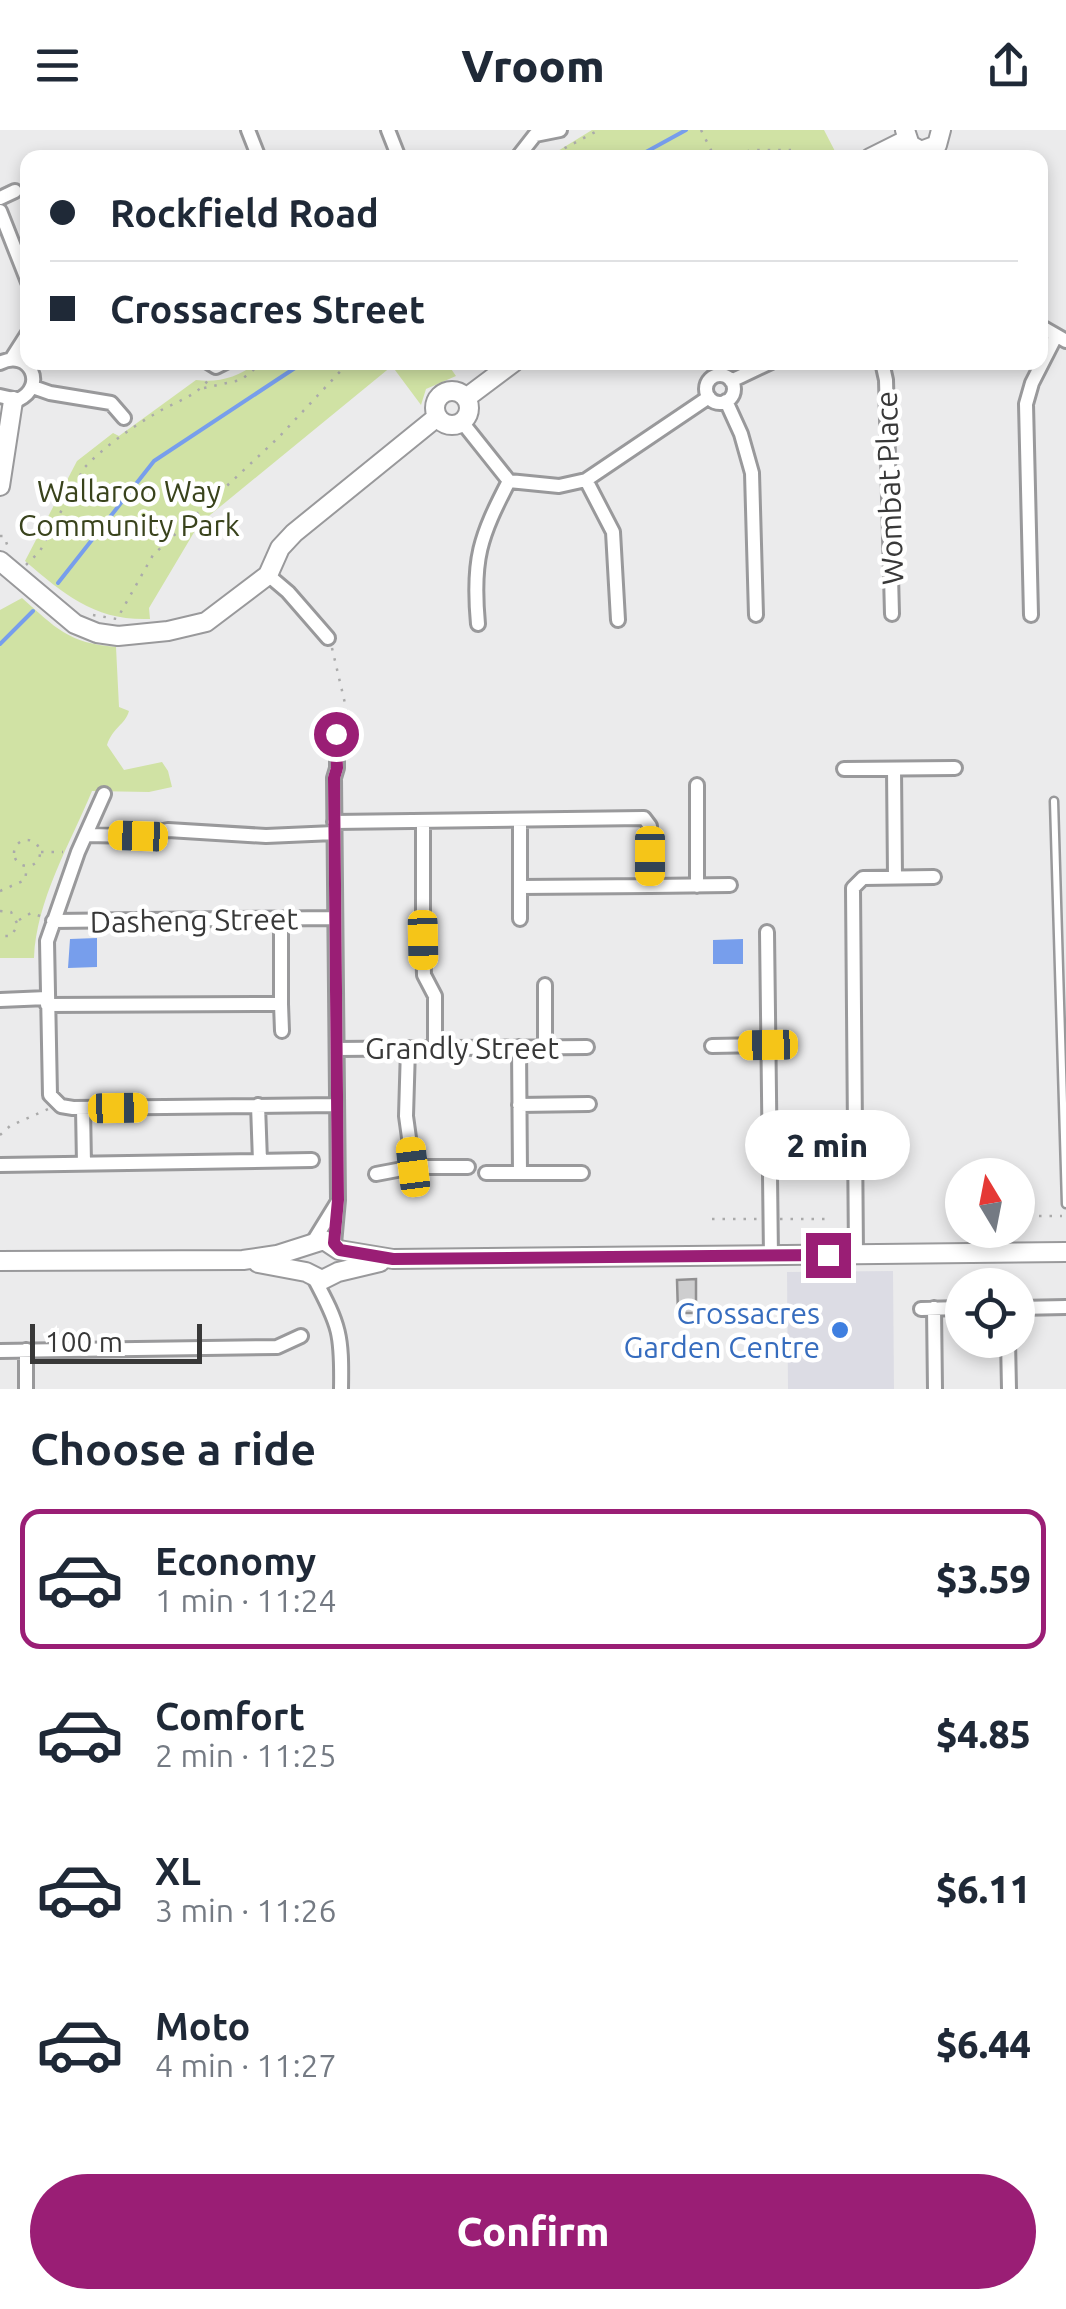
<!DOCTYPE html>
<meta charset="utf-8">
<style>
:root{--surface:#fff;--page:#f2f2f3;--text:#1f2937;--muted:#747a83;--line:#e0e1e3;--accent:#9a1e75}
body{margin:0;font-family:Ubuntu,sans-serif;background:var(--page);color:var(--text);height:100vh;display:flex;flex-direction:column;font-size:38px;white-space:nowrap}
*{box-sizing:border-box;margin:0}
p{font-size:32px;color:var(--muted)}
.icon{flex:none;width:55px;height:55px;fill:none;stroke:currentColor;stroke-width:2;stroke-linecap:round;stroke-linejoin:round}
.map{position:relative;height:1259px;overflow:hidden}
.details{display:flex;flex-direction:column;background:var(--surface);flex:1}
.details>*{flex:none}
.top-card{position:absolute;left:20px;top:20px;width:1028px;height:220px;border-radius:20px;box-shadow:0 5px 15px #0003;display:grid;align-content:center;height:220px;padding:0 30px;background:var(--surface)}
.needle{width:65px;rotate:350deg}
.fabs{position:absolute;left:945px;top:1028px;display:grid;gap:20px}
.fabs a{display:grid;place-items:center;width:90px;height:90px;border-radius:50%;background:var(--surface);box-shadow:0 5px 15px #0003;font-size:50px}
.scale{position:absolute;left:30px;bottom:25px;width:172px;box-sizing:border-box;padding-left:10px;border:5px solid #383838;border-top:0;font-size:28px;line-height:35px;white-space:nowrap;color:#383838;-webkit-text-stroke:8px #fff;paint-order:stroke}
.end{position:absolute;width:45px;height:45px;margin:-22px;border:12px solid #9a1e75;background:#fff;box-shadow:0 0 0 5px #fff}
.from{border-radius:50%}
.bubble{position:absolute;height:70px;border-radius:35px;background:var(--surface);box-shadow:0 5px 15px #0003;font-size:32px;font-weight:800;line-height:70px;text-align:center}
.car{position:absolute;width:30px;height:60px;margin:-30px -15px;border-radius:12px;box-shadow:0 0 8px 2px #0007;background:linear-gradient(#f5c518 24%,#345 0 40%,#f5c518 0 76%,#345 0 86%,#f5c518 0)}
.top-card b{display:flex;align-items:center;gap:35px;height:95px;font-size:38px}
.top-card b+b{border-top:2px solid var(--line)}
.top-card i{width:25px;height:25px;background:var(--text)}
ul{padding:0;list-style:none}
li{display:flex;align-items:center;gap:30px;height:140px;margin:0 20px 15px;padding:0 10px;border:5px solid transparent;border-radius:20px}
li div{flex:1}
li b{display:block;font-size:38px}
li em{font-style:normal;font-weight:800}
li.active{border-color:var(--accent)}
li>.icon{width:90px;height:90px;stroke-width:1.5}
h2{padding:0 30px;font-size:45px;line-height:120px}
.primary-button{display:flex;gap:20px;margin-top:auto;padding:20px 30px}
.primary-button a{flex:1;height:115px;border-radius:60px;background:var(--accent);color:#fff;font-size:40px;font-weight:800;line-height:115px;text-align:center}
header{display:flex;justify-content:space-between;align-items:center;height:130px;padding:0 30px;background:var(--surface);font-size:45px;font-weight:800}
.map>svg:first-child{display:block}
.built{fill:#dcdce4}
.green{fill:#d0e2a4}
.water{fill:#779eec}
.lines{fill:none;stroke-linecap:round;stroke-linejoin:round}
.stream{stroke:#779eec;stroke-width:4}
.building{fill:#cececf;stroke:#919091;stroke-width:2.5}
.lane-casing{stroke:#99999b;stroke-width:11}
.street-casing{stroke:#99999b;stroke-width:18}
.secondary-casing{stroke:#99999b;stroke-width:22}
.path{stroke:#aaa;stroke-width:2.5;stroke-dasharray:2.5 8;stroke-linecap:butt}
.lane{stroke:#fff;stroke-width:6}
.street{stroke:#fff;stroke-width:12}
.secondary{stroke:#fff;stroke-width:18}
.route{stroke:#9a1e75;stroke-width:12}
.shop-dot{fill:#3f7fe0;stroke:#fff;stroke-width:4}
.labels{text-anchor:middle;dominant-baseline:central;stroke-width:9;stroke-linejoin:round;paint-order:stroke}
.street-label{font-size:30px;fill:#383838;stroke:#fff}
.park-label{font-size:30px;fill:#39431c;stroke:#fff}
.shop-label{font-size:30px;fill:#366cbe;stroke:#fff;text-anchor:end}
</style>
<header><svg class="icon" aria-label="menu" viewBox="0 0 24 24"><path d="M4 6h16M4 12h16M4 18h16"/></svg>Vroom<svg class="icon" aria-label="share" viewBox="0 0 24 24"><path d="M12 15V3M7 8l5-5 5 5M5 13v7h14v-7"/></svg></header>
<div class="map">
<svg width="1066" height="1259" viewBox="0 0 1066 1259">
<rect width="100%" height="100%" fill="#ebebec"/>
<path class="built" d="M893,1141L894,1259H788L787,1142Z"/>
<path class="green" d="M592,0H824L838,27H548Z
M257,233H447L456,246L426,259L421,275L392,236L199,394L149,478L150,489C95,491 65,465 25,431L77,331L113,303L119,306L196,250C219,253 238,247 257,233Z
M22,468C56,498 68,513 116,517L119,577L129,581C125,595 113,597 107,615L124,640L162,632L168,641L172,657L149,662L92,661C70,714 36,771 34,828H0V480Z"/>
<path class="water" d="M97,808V837L68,838L70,809Z
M743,809V834H713V810Z"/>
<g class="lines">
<path class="stream" d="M635,28L686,0
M58,453L154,331L304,232
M0,514L33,481"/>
</g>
<path class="building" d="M696,1149V1183H678L677,1150Z"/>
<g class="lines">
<g class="lane-casing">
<path id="lane" d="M1054,671L1066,1074"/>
</g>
<g class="street-casing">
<path id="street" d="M248,0L259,28
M388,0L399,28
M517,28L535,5L560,0
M0,68L15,61
M0,81L28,152
M1040,196L1066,211
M12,228L28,203
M208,232L216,237L226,232
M882,232L886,250L892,484
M0,233C29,218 48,256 18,270L0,266
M706 259a14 14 0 1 1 28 0a14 14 0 1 1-28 0Z
M731,251L771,232
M33,257L50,263L111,273L124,288
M726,271L741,304L752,343L756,485
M462,292L509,351L559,356L586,350L709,267
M586,350L613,402L618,490
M268,445L288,462L328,508
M1031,485L1026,274L1032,253L1056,206
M478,494C472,429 480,407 509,351
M844,639L955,638
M894,639L895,747
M697,655V756
M104,664L78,722L47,811L50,965L61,976L73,978L337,975
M520,690V789
M423,691V789
M334,692L644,688L650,696V756L520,757
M86,705L138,706L168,700L266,706L334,703
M650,756L730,755
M53,791L335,788
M767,802L771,1126
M423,810L424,845L435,866V918
M545,855V917
M0,870L47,868
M281,874L282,901
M47,875L281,874V789
M712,916L768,915
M519,917L520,1043
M408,918L406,986L413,1037
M337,919L587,917
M258,975L260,1031
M519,975L589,974
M83,978L84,1034
M0,1035L312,1030
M486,1043H582
M376,1044L413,1037H468
M313,1112L337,1073
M334,1114L338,1070L334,648L337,638V604
M856,1125L853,758L863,748L934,747
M314,1148C340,1196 342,1205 341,1259
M934,1178L935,1259
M1018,1178L1066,1177
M921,1179L962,1178
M1008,1210L1009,1259
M0,1221L277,1217L301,1206
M26,1259V1220"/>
</g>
<g class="secondary-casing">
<path id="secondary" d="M905,0L910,15L921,21L937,15L941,0
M870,28L906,10
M435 278a17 17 0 1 1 34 0a17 17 0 1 1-34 0Z
M466,268L514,232
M0,356L13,271
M0,431L75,494L97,503L118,506L168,501L206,492L268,445L280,418L294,403L437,287
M0,1131L243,1130L277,1125L324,1110L339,1120L393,1129L1066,1122
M258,1133L306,1142L322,1150L338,1142L380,1132"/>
</g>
<path class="path" d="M701,0L715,28
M546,28L599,0
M727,28L751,20H791
M204,258L241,250L263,232
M0,406H4L9,420
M26,435L40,421L84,338C103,318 129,299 153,285C173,272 198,267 211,246
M93,485L117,489L153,425L278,308L349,232
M332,518L347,582L337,589V593
M14 723a13 13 0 1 1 26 0a13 13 0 1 1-26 0Z
M41,722H63
M0,761L25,750L27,737
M0,781L11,782L18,795L11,806H0
M19,790L31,783L43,787
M0,1005L10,996L48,979
M1018,1086H1062
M712,1089H757
M780,1089H829"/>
<use href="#lane" class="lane"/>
<use href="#street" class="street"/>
<use href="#secondary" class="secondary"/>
</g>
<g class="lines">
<path class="route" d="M336,604L337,638L334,648L338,1070L334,1113L340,1120L393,1129L828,1125"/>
</g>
<circle class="shop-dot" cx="840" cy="1200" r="10"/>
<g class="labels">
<g class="street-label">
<text transform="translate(889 358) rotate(-92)">Wombat Place</text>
<text transform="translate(194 790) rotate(-1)">Dasheng Street</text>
<text x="462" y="918">Grandly Street</text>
</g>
<g class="park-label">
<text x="129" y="361">Wallaroo Way<tspan x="129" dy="34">Community Park</tspan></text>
</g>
<g class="shop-label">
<text x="820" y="1183">Crossacres<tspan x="820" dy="34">Garden Centre</tspan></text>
</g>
</g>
</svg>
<div class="fabs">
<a><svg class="needle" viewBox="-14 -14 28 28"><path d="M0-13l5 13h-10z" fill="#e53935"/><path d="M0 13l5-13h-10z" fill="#747a83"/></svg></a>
<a><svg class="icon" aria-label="locate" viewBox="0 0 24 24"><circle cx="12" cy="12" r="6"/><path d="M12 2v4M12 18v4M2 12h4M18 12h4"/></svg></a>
</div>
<div class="scale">100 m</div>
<i class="end from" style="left:336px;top:604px"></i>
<i class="end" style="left:828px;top:1125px"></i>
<div class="bubble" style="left:745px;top:980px;width:165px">2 min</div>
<i class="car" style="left:138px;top:706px;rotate:272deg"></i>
<i class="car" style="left:650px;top:726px;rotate:180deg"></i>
<i class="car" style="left:423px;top:810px;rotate:179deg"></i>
<i class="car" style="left:768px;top:915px;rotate:269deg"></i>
<i class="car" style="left:118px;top:978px;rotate:89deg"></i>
<i class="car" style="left:413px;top:1037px;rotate:353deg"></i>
<div class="top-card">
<b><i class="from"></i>Rockfield Road</b>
<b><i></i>Crossacres Street</b>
</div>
</div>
<section class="details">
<h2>Choose a ride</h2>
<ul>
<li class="active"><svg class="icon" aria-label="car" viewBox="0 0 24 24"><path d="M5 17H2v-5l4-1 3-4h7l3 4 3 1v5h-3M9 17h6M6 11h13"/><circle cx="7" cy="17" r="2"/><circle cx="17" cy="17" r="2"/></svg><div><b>Economy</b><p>1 min · 11:24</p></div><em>$3.59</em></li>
<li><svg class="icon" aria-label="car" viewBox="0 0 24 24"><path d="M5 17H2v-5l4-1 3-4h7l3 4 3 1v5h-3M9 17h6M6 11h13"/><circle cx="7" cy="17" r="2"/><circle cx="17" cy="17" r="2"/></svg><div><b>Comfort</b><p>2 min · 11:25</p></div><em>$4.85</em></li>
<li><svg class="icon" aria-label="car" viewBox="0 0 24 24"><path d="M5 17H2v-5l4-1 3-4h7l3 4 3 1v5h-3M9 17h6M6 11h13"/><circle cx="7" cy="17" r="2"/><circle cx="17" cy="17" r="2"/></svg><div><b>XL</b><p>3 min · 11:26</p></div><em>$6.11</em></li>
<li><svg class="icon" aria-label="car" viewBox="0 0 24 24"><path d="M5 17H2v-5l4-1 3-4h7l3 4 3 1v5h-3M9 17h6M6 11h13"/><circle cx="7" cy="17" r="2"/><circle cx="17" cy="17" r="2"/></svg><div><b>Moto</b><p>4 min · 11:27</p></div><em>$6.44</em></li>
</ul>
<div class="primary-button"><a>Confirm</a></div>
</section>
